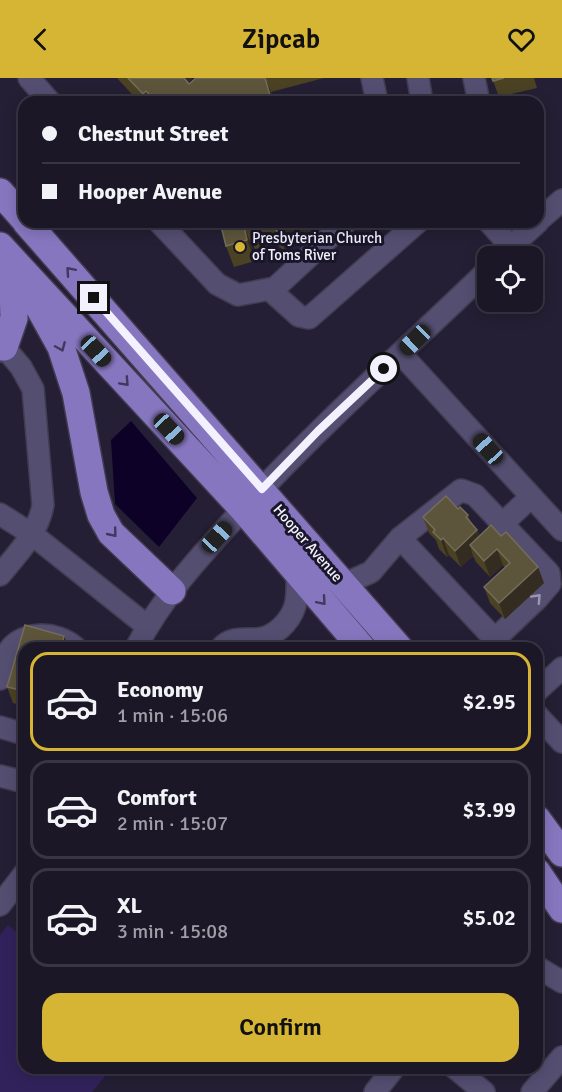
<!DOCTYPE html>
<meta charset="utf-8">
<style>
:root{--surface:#1b1727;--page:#282433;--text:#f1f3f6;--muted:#a09fa7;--line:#393644;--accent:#d6b534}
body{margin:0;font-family:Signika,sans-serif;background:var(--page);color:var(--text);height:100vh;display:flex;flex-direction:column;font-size:22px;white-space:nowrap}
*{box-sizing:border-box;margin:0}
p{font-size:20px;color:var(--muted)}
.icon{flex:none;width:33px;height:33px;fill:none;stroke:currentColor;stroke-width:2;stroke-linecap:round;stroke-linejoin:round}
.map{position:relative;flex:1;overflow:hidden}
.side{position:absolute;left:18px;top:564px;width:525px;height:432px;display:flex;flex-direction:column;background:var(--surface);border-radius:18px;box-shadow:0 3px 15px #0003,0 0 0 2px var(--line)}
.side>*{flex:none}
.banner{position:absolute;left:18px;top:18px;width:526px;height:132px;border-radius:18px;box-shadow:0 3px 15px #0003,0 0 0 2px var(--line);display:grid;align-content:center;height:132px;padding:0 24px;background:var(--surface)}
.tools{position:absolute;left:477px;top:168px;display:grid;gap:12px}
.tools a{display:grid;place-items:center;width:66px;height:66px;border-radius:12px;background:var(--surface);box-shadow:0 3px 15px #0003,0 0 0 2px var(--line);font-size:30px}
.end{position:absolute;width:27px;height:27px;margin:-14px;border:8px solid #f3f1fd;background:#111;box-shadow:0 0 0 3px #111}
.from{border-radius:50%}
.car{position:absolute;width:18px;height:36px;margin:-18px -9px;border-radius:8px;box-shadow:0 0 4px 2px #0007;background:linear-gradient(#222 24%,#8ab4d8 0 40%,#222 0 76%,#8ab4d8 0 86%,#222 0)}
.banner b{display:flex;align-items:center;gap:21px;height:57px;font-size:22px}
.banner b+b{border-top:2px solid var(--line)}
.banner i{width:15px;height:15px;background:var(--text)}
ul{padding:10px 0 0;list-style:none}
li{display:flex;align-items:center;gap:18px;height:99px;margin:0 12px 9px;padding:0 12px;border:3px solid var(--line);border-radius:18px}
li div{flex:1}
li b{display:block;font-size:22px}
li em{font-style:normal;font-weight:600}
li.current{border-color:var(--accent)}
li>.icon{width:54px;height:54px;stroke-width:1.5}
.action{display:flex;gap:12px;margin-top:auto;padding:12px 24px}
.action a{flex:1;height:69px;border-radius:18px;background:var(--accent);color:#111;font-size:24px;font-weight:600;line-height:69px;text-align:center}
header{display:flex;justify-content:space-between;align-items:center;height:78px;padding:0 24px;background:var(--accent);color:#111;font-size:27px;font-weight:600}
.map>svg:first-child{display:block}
.green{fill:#32225c}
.water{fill:#0d0127}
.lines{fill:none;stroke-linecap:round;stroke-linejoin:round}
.minor-casing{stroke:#413c50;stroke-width:24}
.major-casing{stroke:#413c50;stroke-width:30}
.minor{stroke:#544e71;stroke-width:21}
.major{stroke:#8676bf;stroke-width:27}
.wall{fill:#4b4223}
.shaded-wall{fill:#342c20}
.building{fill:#5d553b;stroke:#746d59;stroke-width:1.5}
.oneway{stroke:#40385e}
.oneway2{stroke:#9c97b0}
.route{stroke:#f3f1fd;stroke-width:8}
.poi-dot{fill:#d6b534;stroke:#1a162a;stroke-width:2}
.labels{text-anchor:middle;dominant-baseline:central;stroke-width:6;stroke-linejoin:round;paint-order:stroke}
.poi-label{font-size:15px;fill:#f3f1fd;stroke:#1a162a;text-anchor:start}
.street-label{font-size:15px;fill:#f3f1fd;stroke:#1a162a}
</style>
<header><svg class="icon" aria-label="back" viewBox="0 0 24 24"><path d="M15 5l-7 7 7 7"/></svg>Zipcab<svg class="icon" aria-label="heart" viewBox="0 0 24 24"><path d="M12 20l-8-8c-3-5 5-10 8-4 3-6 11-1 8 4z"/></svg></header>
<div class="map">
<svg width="562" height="1014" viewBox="0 0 562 1014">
<rect width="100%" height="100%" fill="#241f34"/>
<path class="green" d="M8,847L24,860V990H112L92,1014H0V857Z"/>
<path class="water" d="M131,343L197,420L159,469L115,426L111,362Z"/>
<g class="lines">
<g class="minor-casing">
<path id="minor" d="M29,0L50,24
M372,0L377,24
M418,0L422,24
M474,0L479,24
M538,143L562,122
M159,144L217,206L238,217L275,210L346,144
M489,144L511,169
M501,178L538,144
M269,211L299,238L309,240L418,144
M0,273L4,269L21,289L33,311L43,427C38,455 18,475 0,497
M401,276L562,452
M0,436L33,457L147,548
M502,446L531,419
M400,460L503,570
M344,506L371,494L400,460L461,412L475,417L549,495L550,506L537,521L495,561
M136,570C163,517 204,474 244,430C321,347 406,271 488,192
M221,570C230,559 244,561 257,561C274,560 290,544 295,528C298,518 297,505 297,494
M0,601C2,594 3,585 6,578C18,551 57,552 76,570
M537,613L562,590
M537,637L562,664
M0,649L24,656
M0,698L24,704
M0,827L24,796
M537,889L562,904
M455,990L484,1014
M375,1014L394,990
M532,1014L562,979"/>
</g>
<g class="major-casing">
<path id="major" d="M0,114L24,141
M26,144L399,570
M0,168L243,431L362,570
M35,222L61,269L76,315L94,414L101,437L111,455L172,513
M4,269L14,240L12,181
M537,741L562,775
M537,794L562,831"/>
</g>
<use href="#minor" class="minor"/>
<use href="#major" class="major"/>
</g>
<path class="wall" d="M117,0H192L188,4L189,6L196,0H324L271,14L274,24H139Z
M492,0H534L537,10L499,19Z
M220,144H319V145L286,175L277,166L255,171L252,164H250L255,183L234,189L226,168Z
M468,437L471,445L477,452L480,458L544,505L505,541L490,525L484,509L505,490L503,487L490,499L476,484L473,478L461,489L449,477L447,479L439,471L436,462L429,455L423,439Z
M25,547L64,558L69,570H24V628L13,625L7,609Z"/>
<path class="shaded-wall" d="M178,0H192L181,9Z
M265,0L271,14L274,24H272Z
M146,13L150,24H146L143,16Z
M243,144L250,164L255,183L247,162Z
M289,144H319V145L286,175L278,154Z
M477,452L483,468L470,467L473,478L461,489L455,473Z
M443,460L449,477L447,479L441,462Z
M497,471L503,487L490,499L484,483Z
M538,489L544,505L505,541L499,525Z
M64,558L69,570H61Z"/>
<path class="building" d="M128,0H184L189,6L196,0H265L272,24H156L146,13L143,16Z
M492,0H504L493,3Z
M220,144H243L247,162L226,168Z
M246,144H289L278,154L269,145L247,150Z
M446,418L458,431L460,429L468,437L466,439L477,452L455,473L443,460L441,462L433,454L435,452L423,439Z
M491,447L501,458L506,454L538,489L499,525L484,509L510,485L497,471L484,483L470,467Z
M25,547L64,558L61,570H24V613L7,609Z"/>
<defs><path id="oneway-chevron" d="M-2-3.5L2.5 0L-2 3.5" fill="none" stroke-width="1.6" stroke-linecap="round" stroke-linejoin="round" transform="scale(1.5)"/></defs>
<g class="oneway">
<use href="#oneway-chevron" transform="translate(70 193) rotate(-131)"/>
<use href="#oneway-chevron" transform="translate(61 269) rotate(67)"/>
<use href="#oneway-chevron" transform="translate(125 304) rotate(47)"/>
<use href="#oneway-chevron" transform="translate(113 455) rotate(51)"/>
<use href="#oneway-chevron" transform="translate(322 523) rotate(49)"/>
</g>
<use class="oneway2" href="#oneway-chevron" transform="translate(537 520) rotate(-47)"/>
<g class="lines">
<path class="route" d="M94,220L262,411L318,353L384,291"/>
</g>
<circle class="poi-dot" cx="240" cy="169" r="6"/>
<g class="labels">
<g class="poi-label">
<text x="252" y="160">Presbyterian Church<tspan x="252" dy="17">of Toms River</tspan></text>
</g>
<g class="street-label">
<text transform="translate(308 465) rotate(49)">Hooper Avenue</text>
</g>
</g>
</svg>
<div class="tools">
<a><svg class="icon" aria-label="locate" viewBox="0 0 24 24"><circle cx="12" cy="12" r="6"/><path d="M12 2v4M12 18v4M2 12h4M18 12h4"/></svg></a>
</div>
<i class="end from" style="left:384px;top:291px"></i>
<i class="end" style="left:94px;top:220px"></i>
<i class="car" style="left:415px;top:262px;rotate:226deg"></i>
<i class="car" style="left:96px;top:273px;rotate:137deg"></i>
<i class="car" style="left:169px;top:351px;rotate:137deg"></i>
<i class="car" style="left:488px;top:371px;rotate:318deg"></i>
<i class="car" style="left:217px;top:459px;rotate:43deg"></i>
<div class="banner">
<b><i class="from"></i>Chestnut Street</b>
<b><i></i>Hooper Avenue</b>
</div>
<section class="side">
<ul>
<li class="current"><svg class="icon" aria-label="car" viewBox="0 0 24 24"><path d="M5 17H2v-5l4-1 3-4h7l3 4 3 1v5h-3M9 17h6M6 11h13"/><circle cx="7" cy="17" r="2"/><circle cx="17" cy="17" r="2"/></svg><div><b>Economy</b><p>1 min · 15:06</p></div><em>$2.95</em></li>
<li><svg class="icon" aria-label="car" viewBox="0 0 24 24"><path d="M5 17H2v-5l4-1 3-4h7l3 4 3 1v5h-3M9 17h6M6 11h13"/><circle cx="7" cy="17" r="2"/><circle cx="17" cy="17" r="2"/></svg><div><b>Comfort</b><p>2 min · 15:07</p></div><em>$3.99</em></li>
<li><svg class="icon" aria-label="car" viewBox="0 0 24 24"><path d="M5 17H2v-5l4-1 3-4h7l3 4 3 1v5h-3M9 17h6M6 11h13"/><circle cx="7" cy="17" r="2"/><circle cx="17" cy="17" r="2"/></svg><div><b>XL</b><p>3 min · 15:08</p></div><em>$5.02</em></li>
</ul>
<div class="action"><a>Confirm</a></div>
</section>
</div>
